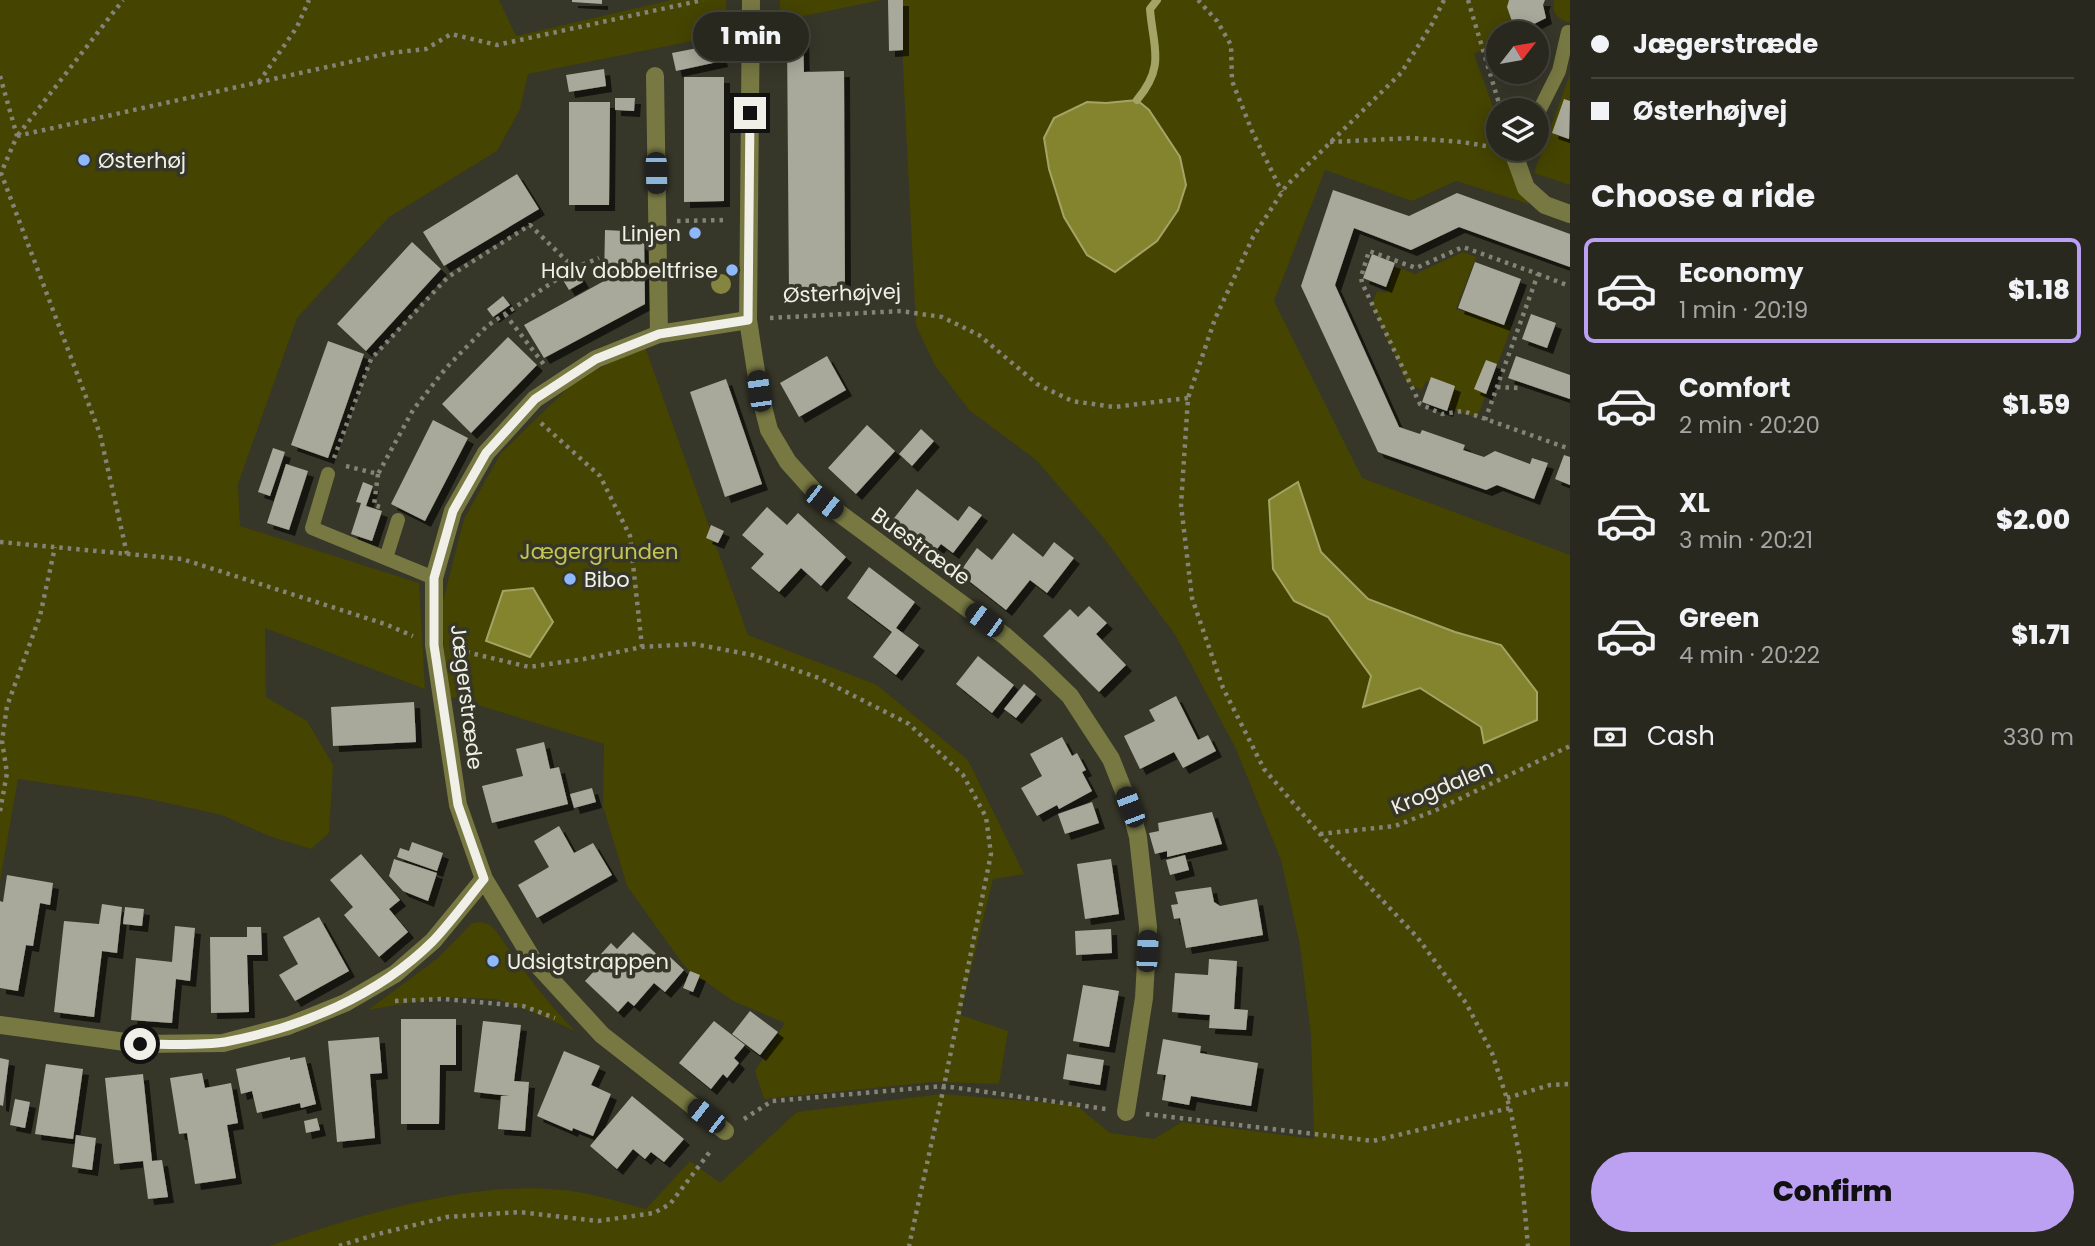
<!DOCTYPE html>
<meta charset="utf-8">
<style>
:root{--surface:#28281f;--page:#303028;--text:#f1f3f6;--muted:#a5a6a4;--line:#44443d;--accent:#bca0f2}
body{margin:0;font-family:Poppins,sans-serif;background:var(--page);color:var(--text);height:100vh;display:flex;flex-direction:column;font-size:26px;white-space:nowrap}
*{box-sizing:border-box;margin:0}
p{font-size:23px;color:var(--muted)}
.icon{flex:none;width:38px;height:38px;fill:none;stroke:currentColor;stroke-width:2;stroke-linecap:round;stroke-linejoin:round}
.map{position:relative;flex:1;overflow:hidden}
.details{display:flex;flex-direction:column;background:var(--surface);width:525px}
.details>*{flex:none}
.top-card{display:grid;align-content:center;height:154px;padding:0 21px;background:var(--surface)}
.needle{width:46px;rotate:59deg}
.fabs{position:absolute;left:1486px;top:21px;display:grid;gap:14px}
.fabs a{display:grid;place-items:center;width:63px;height:63px;border-radius:50%;background:var(--surface);box-shadow:0 4px 18px #0003,0 0 0 2px var(--line);font-size:35px}
.end{position:absolute;width:32px;height:32px;margin:-16px;border:9px solid #f0f0e8;background:#111;box-shadow:0 0 0 4px #111}
.from{border-radius:50%}
.bubble{position:absolute;height:49px;border-radius:24px;background:var(--surface);box-shadow:0 4px 18px #0003,0 0 0 2px var(--line);font-size:23px;font-weight:800;line-height:49px;text-align:center}
.car{position:absolute;width:21px;height:42px;margin:-21px -10px;border-radius:9px;box-shadow:0 0 5px 2px #0007;background:linear-gradient(#222 24%,#8ab4d8 0 40%,#222 0 76%,#8ab4d8 0 86%,#222 0)}
.top-card b{display:flex;align-items:center;gap:24px;height:66px;font-size:26px}
.top-card b+b{border-top:2px solid var(--line)}
.top-card i{width:18px;height:18px;background:var(--text)}
ul{padding:0;list-style:none}
li{display:flex;align-items:center;gap:21px;height:105px;margin:0 14px 10px;padding:0 7px;border:4px solid transparent;border-radius:10px}
li div{flex:1}
li b{display:block;font-size:26px}
li em{font-style:normal;font-weight:800}
li.active{border-color:var(--accent)}
li>.icon{width:63px;height:63px;stroke-width:1.5}
h2{padding:0 21px;font-size:32px;line-height:84px}
.pay{display:flex;align-items:center;gap:18px;height:77px;padding:0 21px;font-size:26px}
.pay p{margin-inline-start:auto}
.primary-button{display:flex;gap:14px;margin-top:auto;padding:14px 21px}
.primary-button a{flex:1;height:80px;border-radius:42px;background:var(--accent);color:#111;font-size:28px;font-weight:800;line-height:80px;text-align:center}
main{display:flex;flex:1;min-height:0}
.map>svg:first-child{display:block}
.green{fill:#454400;fill-rule:evenodd}
.water{fill:#84842f;stroke:#a4a466;stroke-width:2}
.lines{fill:none;stroke-linecap:round;stroke-linejoin:round}
.stream{stroke:#a4a466;stroke-width:8}
.building{fill:#a8a99a;filter:url(#shadow)}
.path{stroke:#838378;stroke-width:4.5;stroke-dasharray:3.5 5;stroke-linecap:butt}
.lane{stroke:#777842;stroke-width:14}
.street{stroke:#777842;stroke-width:18}
.tree{fill:#858540}
.route{stroke:#f0f0e8;stroke-width:9}
.poi-dot{fill:#8db9fc;stroke:#363629;stroke-width:2.5}
.labels{text-anchor:middle;dominant-baseline:central;stroke-width:7;stroke-linejoin:round;paint-order:stroke}
.poi-label{font-size:21px;fill:#f0f0e8;stroke:#363629;text-anchor:start}
.street-label{font-size:21px;fill:#f0f0e8;stroke:#363629}
.park-label{font-size:21px;fill:#c5c553;stroke:#363629}
</style>
<main>
<div class="map">
<svg width="1570" height="1246" viewBox="0 0 1570 1246">
<defs>
<filter id="shadow"><feDropShadow dx="6" dy="6" stdDeviation="0" flood-color="#0009"/></filter>
</defs>
<rect width="100%" height="100%" fill="#363629"/>
<path class="green" d="M0,0H499L516,36L671,0H726L727,34L528,74L520,109L497,151L389,217L297,318L238,484L240,526L419,583L425,689L265,628L266,697L307,721L333,765L329,833L311,849L269,836L222,815L140,797L18,779L0,881Z
M780,0H882L779,21Z
M902,0H1509L1516,33H1498V42L1474,54L1498,120V149H1509L1529,204L1456,181L1412,201L1325,170L1274,301L1362,478L1570,555V1246H269C361,1215 480,1176 578,1192C601,1196 623,1203 646,1209L690,1161L720,1183L797,1112L941,1094L1076,1105L1110,1133L1154,1139L1182,1122L1314,1139L1311,1035L1300,945L1281,860L1236,749L1176,636L1103,537L1036,460L969,410L934,364L916,325L903,69ZM1298,482L1321,552L1368,599L1455,632L1501,646L1484,742L1481,727L1420,688L1363,707L1371,676L1328,617L1294,601Z
M1554,0H1570V23C1558,20 1551,12 1554,0Z
M1570,74V185L1534,173Z
M1463,252L1476,257L1456,309L1512,326L1477,418L1447,407L1452,391L1426,381L1422,390L1407,383L1372,304L1377,291L1386,293L1395,266L1415,274Z
M645,347L748,635L877,685L968,760L1024,874L993,879L960,1015L1008,1031L999,1084L933,1082L764,1099L755,1071L785,1023L733,1001L685,967L627,886L603,806L604,744L448,696L441,609L464,519L501,453L578,378Z
M481,922L490,925L496,931C522,969 543,998 575,1031L533,1012L496,999L443,997L368,1010L438,958L472,923Z"/>
<path class="water" d="M1137,100L1149,110L1180,157L1186,185L1178,210L1157,241L1115,272L1087,255L1064,217L1049,169L1044,138L1054,118L1087,102L1106,103Z
M1298,482L1321,552L1368,599L1455,632L1501,645L1537,692V720L1484,743L1481,727L1420,688L1363,707L1371,676L1328,617L1294,601L1273,569L1269,500Z
M533,588L553,622L530,657L486,641L503,591Z"/>
<g class="lines">
<path class="stream" d="M1137,100C1166,65 1153,48 1150,9L1157,0"/>
</g>
<path class="building" d="M572,0H602V4L572,2Z
M888,0H903V50L889,51Z
M1509,0H1545L1543,5L1546,18L1516,33L1507,7Z
M803,35L804,72L844,71L845,295H789L787,36Z
M718,44L722,61L676,71L672,53Z
M604,69L606,86L569,92L566,75Z
M684,77H724V201L684,202Z
M615,98H635L634,111L615,110Z
M1564,99L1570,101L1569,139L1552,133Z
M569,102H610L609,205H569Z
M517,174L539,209L444,266L423,232Z
M1333,190L1409,216L1457,193L1570,234V267L1459,227L1411,250L1354,228L1335,285L1399,427L1420,434L1422,430L1465,445L1463,450L1484,457L1495,451L1530,464L1532,458L1548,463L1534,499L1497,485L1486,490L1378,452L1301,286Z
M605,230L644,232L645,304L544,358L524,325L604,281Z
M412,242L441,269L366,351L337,324Z
M1372,254L1395,263L1386,287L1363,278Z
M1475,262L1521,279L1504,325L1458,308Z
M577,272L583,282L569,290L563,280Z
M503,296L510,305L493,317L487,309Z
M1531,314L1556,323L1547,348L1522,339Z
M508,337L537,365L471,433L442,404Z
M328,341L364,354L328,458L291,445Z
M827,356L846,390L799,417L780,383Z
M1516,356L1570,375V399L1508,378Z
M1486,360L1497,364L1486,394L1474,389Z
M1431,377L1455,386L1447,411L1422,402Z
M726,379L762,484L725,497L690,392Z
M433,420L468,438L425,521L391,504Z
M867,425L895,451L856,494L828,468Z
M921,429L934,441L912,466L899,454Z
M273,448L285,452L270,496L258,492Z
M1564,455L1570,457V485L1555,479Z
M286,464L308,471L289,530L267,523Z
M363,482L373,486L366,506L382,511L372,541L351,534L361,503L356,502Z
M917,489L958,521L969,506L982,515L953,553L941,544L933,554L891,522Z
M767,507L787,525L798,513L846,557L821,586L801,568L779,592L751,568L764,554L742,535Z
M711,525L724,531L718,543L706,538Z
M1013,533L1043,557L1054,542L1074,558L1047,593L1030,580L1006,610L959,573L977,548L992,560Z
M869,567L915,602L896,628L919,645L896,675L873,657L892,632L847,598Z
M1089,606L1107,623L1096,634L1126,665L1099,692L1043,636L1070,609L1078,617Z
M978,656L1014,685L992,713L956,684Z
M1024,684L1036,694L1016,718L1004,709Z
M1176,696L1198,740L1208,735L1216,751L1183,768L1174,752L1140,769L1124,736L1155,721L1149,710Z
M414,702L416,742L333,746L331,707Z
M1062,737L1072,756L1077,753L1086,770L1082,772L1092,791L1059,809L1057,805L1037,816L1021,788L1042,776L1030,754Z
M544,742L550,769L559,767L568,804L492,823L482,786L523,776L516,749Z
M592,788L596,802L574,808L570,794Z
M1092,802L1099,823L1065,834L1058,814Z
M1212,812L1222,844L1167,857V851L1155,854L1149,833L1159,831L1158,823Z
M559,826L574,853L593,843L612,875L537,918L518,885L549,867L534,841Z
M412,842L443,853L437,871L397,857L400,848L409,851Z
M361,854L400,900L389,909L408,932L379,957L344,915L353,907L330,880Z
M1185,855L1189,870L1170,875L1166,860Z
M394,859L437,873L428,901L403,891L389,876Z
M1111,859L1119,914L1085,919L1077,864Z
M7,875L53,883L50,905L40,903L33,946L26,945L18,991L0,988V901L3,902Z
M1211,887L1214,902L1220,906L1257,899L1263,935L1186,948L1180,918L1174,919L1171,905L1178,904L1175,892Z
M102,904L122,907L117,953L102,951L94,1017L54,1012L64,921L99,924Z
M125,907L144,909L142,926L123,924Z
M319,917L349,971L295,1001L279,975L298,964L283,937Z
M175,926L195,928L190,981L176,979L172,1023L131,1020L136,958L172,962Z
M247,927H261L262,955H247L249,1012L211,1013L210,937H247Z
M1111,929L1112,953L1076,955L1075,931Z
M633,932L665,962L670,957L684,970L665,992L654,983L634,1006L628,1001L618,1012L585,981L596,969L591,965L611,943L617,949Z
M1209,959L1237,961L1234,1009L1248,1010L1246,1030L1209,1028L1210,1015L1172,1012L1175,973L1208,975Z
M690,971L700,975L693,992L683,988Z
M1083,985L1119,991L1109,1047L1073,1041Z
M750,1011L778,1032L760,1055L732,1034Z
M401,1019H456V1065H440L439,1124H401Z
M483,1021L521,1025L514,1081L529,1082L525,1131L498,1129L501,1096H510L474,1092Z
M714,1021L745,1045L734,1058L739,1063L727,1078L723,1074L711,1089L679,1063Z
M379,1037L382,1073L370,1074L375,1138L337,1142L328,1041Z
M1163,1039L1201,1046L1200,1053L1258,1063L1251,1106L1191,1096L1189,1105L1162,1100L1166,1075L1157,1074Z
M564,1051L600,1066L591,1085L611,1094L593,1136L573,1128L572,1131L537,1116Z
M1067,1054L1104,1060L1100,1085L1063,1079Z
M290,1057V1060L305,1057L316,1104L301,1108L300,1103L257,1113L252,1091L241,1094L236,1069Z
M0,1058L9,1060L3,1106L0,1105Z
M46,1064L83,1069L73,1139L35,1134Z
M202,1073L205,1088L231,1083L238,1123L227,1125L236,1178L195,1184L187,1133L179,1134L170,1078Z
M143,1074L152,1161L162,1160L168,1197L148,1199L143,1161L114,1164L105,1078Z
M632,1096L684,1139L664,1162L651,1152L645,1159L633,1149L617,1169L590,1146Z
M15,1099L30,1102L25,1128L10,1125Z
M317,1118L320,1130L306,1133L304,1121Z
M76,1135L96,1138L92,1170L72,1167Z"/>
<g class="lines">
<path class="path" d="M1198,0L1217,21L1231,45L1232,81L1252,131L1282,192
M1444,0L1432,24L1401,73L1286,186L1253,237L1215,319L1188,398L1181,505L1192,598L1223,688L1264,769L1320,834L1417,937L1466,1003L1492,1053L1510,1108L1520,1158L1528,1246
M1468,0L1501,110
M0,76L17,136L1,173L100,434L127,554
M259,82L297,27L309,0
M18,135L123,0
M17,136L390,53L426,49L451,34L497,45L703,0
M1330,142L1411,138L1462,142L1492,147
M677,221L728,220
M1538,274L1567,285
M505,314L545,366
M770,318L901,311L942,317L979,335L1037,384L1072,401L1114,407L1188,398
M1497,387L1519,388
M1485,420L1538,274L1463,247L1416,268L1369,251L1361,277L1362,283L1420,404L1442,414L1463,411L1570,449
M541,423L600,476L630,536L642,647
M334,458L371,359L448,277L530,225L574,268
M346,466L378,474L413,410L446,368L487,326L574,268L599,258
M378,474L374,505L383,508
M0,542L182,559L385,624L413,636
M458,650L529,667L584,659L642,647L694,644L752,655L819,678L909,724L963,775L986,817L991,854L944,1086L909,1246
M0,811L7,773L2,741L7,706L40,616L55,547
M1320,834L1395,826L1434,811L1570,746
M395,1001L443,999L523,1006L555,1018
M1507,1098L1550,1085L1570,1084
M1146,1114L1373,1141L1510,1108
M744,1119L772,1101L944,1086L1106,1109
M339,1246L374,1235L447,1217L519,1212L598,1221L654,1213L670,1204L712,1149"/>
<path class="lane" d="M1536,117L1559,71L1568,32
M328,474L312,528L434,578
M386,558L398,520"/>
<path class="street" d="M751,0L748,320L759,391L769,430L788,462L824,502L1005,636L1039,666L1070,696L1111,759L1130,807L1138,837L1148,927L1144,998L1126,1112
M655,76L659,334
M1512,149L1526,188L1545,205L1570,214
M0,1025L140,1044L223,1043L288,1026L345,1003L395,974L433,941L484,879
M725,1131L602,1035L533,960L484,879L458,805L434,645V578L453,511L486,453L535,399L596,359L659,334L748,320"/>
</g>
<circle class="tree" cx="721" cy="284" r="10"/>
<g class="lines">
<path class="route" d="M140,1044C165,1044 201,1046 225,1042C300,1028 378,996 433,941C451,922 467,900 484,879L458,805L434,645V578L453,511L486,453L535,399L596,359L659,334L748,320L750,113"/>
</g>
<g class="poi-dot">
<circle cx="84" cy="160" r="7"/>
<circle cx="695" cy="233" r="7"/>
<circle cx="732" cy="270" r="7"/>
<circle cx="570" cy="579" r="7"/>
<circle cx="493" cy="961" r="7"/>
</g>
<g class="labels">
<g class="poi-label">
<text x="98" y="160">Østerhøj</text>
<text x="681" y="233" text-anchor="end">Linjen</text>
<text x="718" y="270" text-anchor="end">Halv dobbeltfrise</text>
<text x="584" y="579">Bibo</text>
<text x="507" y="961">Udsigtstrappen</text>
</g>
<g class="street-label">
<text transform="translate(842 293) rotate(-2)">Østerhøjvej</text>
<text transform="translate(921 546) rotate(36)">Buestræde</text>
<text transform="translate(467 697) rotate(83)">Jægerstræde</text>
<text transform="translate(1442 787) rotate(-23)">Krogdalen</text>
</g>
<g class="park-label">
<text x="599" y="551">Jægergrunden</text>
</g>
</g>
</svg>
<div class="fabs">
<a><svg class="needle" viewBox="-14 -14 28 28"><path d="M0-13l5 13h-10z" fill="#e53935"/><path d="M0 13l5-13h-10z" fill="#a5a6a4"/></svg></a>
<a><svg class="icon" aria-label="layers" viewBox="0 0 24 24"><path d="M12 4l9 5-9 5-9-5zM3 14l9 5 9-5"/></svg></a>
</div>
<i class="end from" style="left:140px;top:1044px"></i>
<i class="end" style="left:750px;top:113px"></i>
<div class="bubble" style="left:693px;top:12px;width:116px">1 min</div>
<i class="car" style="left:656px;top:173px;rotate:179deg"></i>
<i class="car" style="left:759px;top:391px;rotate:352deg"></i>
<i class="car" style="left:824px;top:502px;rotate:128deg"></i>
<i class="car" style="left:984px;top:620px;rotate:306deg"></i>
<i class="car" style="left:1130px;top:807px;rotate:339deg"></i>
<i class="car" style="left:1147px;top:951px;rotate:3deg"></i>
<i class="car" style="left:706px;top:1116px;rotate:308deg"></i>
</div>
<section class="details">
<div class="top-card">
<b><i class="from"></i>Jægerstræde</b>
<b><i></i>Østerhøjvej</b>
</div>
<h2>Choose a ride</h2>
<ul>
<li class="active"><svg class="icon" aria-label="car" viewBox="0 0 24 24"><path d="M5 17H2v-5l4-1 3-4h7l3 4 3 1v5h-3M9 17h6M6 11h13"/><circle cx="7" cy="17" r="2"/><circle cx="17" cy="17" r="2"/></svg><div><b>Economy</b><p>1 min · 20:19</p></div><em>$1.18</em></li>
<li><svg class="icon" aria-label="car" viewBox="0 0 24 24"><path d="M5 17H2v-5l4-1 3-4h7l3 4 3 1v5h-3M9 17h6M6 11h13"/><circle cx="7" cy="17" r="2"/><circle cx="17" cy="17" r="2"/></svg><div><b>Comfort</b><p>2 min · 20:20</p></div><em>$1.59</em></li>
<li><svg class="icon" aria-label="car" viewBox="0 0 24 24"><path d="M5 17H2v-5l4-1 3-4h7l3 4 3 1v5h-3M9 17h6M6 11h13"/><circle cx="7" cy="17" r="2"/><circle cx="17" cy="17" r="2"/></svg><div><b>XL</b><p>3 min · 20:21</p></div><em>$2.00</em></li>
<li><svg class="icon" aria-label="car" viewBox="0 0 24 24"><path d="M5 17H2v-5l4-1 3-4h7l3 4 3 1v5h-3M9 17h6M6 11h13"/><circle cx="7" cy="17" r="2"/><circle cx="17" cy="17" r="2"/></svg><div><b>Green</b><p>4 min · 20:22</p></div><em>$1.71</em></li>
</ul>
<div class="pay"><svg class="icon" aria-label="cash" viewBox="0 0 24 24"><path d="M3 7h18v10H3z"/><circle cx="12" cy="12" r="2"/></svg>Cash<p>330 m</p></div>
<div class="primary-button"><a>Confirm</a></div>
</section>
</main>
